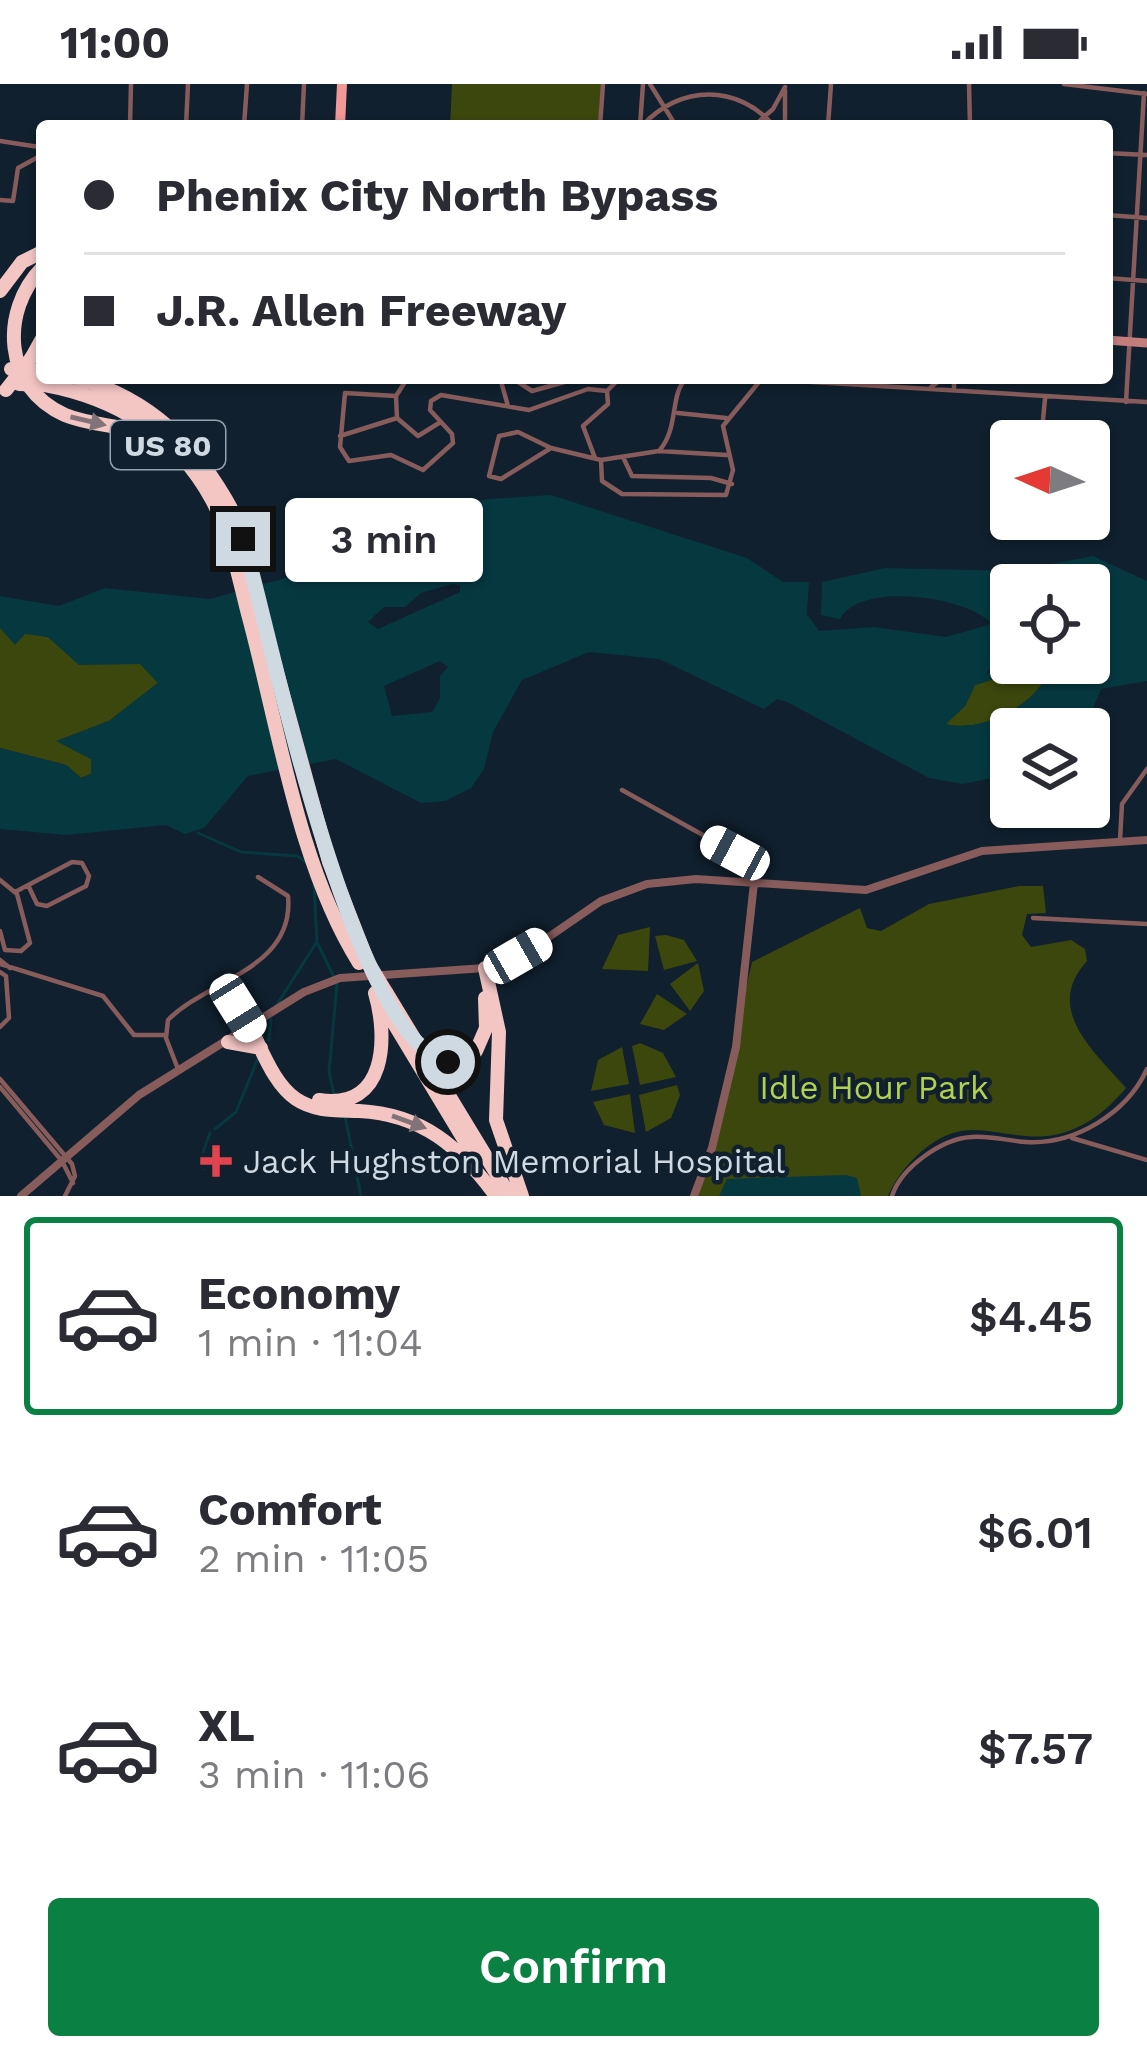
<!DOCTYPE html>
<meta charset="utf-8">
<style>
:root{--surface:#fff;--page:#f7f7f7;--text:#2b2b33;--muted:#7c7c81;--line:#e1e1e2;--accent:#0b8043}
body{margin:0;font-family:"Work Sans",sans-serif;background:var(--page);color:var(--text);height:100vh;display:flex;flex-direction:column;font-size:45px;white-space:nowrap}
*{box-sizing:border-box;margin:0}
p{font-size:39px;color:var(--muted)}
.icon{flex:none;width:66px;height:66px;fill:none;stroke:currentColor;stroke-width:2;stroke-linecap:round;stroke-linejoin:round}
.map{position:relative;height:1112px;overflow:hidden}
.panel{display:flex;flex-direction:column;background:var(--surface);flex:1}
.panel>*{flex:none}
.banner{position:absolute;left:36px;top:36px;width:1077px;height:264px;border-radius:12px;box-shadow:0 3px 9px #0004;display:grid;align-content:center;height:264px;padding:0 48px;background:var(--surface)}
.needle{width:78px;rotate:273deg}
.tools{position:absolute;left:990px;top:336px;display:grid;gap:24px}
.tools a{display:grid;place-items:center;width:120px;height:120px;border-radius:12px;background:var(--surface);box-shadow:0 3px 9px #0004;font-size:60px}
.end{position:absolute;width:54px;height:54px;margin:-27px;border:15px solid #cfd9e2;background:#111;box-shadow:0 0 0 6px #111}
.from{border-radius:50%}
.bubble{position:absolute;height:84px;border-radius:12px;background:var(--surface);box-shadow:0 3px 9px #0004;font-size:39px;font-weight:600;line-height:84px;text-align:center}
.car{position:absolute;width:36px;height:72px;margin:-36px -18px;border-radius:15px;box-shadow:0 0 9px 3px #0007;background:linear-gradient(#fff 24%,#345 0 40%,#fff 0 76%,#345 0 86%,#fff 0)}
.banner b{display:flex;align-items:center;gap:42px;height:114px;font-size:45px}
.banner b+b{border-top:3px solid var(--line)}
.banner i{width:30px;height:30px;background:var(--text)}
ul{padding:21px 0 0;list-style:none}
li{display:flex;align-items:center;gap:36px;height:198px;margin:0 24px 18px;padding:0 24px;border:6px solid transparent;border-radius:12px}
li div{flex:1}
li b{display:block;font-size:45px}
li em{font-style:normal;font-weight:600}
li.selected{border-color:var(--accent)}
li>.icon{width:108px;height:108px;stroke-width:1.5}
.primary-button{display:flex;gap:24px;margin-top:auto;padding:24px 48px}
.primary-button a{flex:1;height:138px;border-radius:12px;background:var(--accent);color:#fff;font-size:48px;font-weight:600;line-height:138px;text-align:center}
.status{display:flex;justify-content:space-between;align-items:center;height:84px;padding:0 60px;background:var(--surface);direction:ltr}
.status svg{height:33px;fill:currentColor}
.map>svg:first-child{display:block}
.green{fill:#3b470d}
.water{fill:#063840;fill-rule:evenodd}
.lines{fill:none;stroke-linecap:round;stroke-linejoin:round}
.stream{stroke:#063840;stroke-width:3}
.minor{stroke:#875c5b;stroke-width:4.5}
.tertiary{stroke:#875c5b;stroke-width:8}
.secondary{stroke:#c37e7c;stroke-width:9}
.primary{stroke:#f29897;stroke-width:10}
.motorway{stroke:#f3c6c4;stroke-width:14}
.motorway-bridge{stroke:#f3c6c4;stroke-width:14}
.oneway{fill:#827379}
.route{stroke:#cfd9e2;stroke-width:15}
.health-dot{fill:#e0444e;stroke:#10202e;stroke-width:4.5}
.labels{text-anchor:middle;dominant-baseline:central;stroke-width:9;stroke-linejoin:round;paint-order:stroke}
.shield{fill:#10202e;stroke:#96a2ac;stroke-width:3}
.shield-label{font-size:30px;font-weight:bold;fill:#cfd9e2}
.park-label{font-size:33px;fill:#b3d151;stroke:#10202e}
.poi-label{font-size:33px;fill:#cfd9e2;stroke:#10202e;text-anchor:start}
</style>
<div class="status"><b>11:00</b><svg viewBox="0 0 49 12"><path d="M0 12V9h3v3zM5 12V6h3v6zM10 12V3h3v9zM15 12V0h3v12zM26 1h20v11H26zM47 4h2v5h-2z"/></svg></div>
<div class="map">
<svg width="1147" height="1112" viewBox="0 0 1147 1112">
<rect width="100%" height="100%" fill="#10202e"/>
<path class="green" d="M452,0H601L598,42H450Z
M0,544L48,553L79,580H141L158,599L109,637L57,657L91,675V690L81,694L66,681L0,664Z
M1015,579H1051C1044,619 982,650 945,640L965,622L975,601L1000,593Z
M1019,802H1043L1046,829L1027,830L1022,851L1031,863L1071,856L1085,865L1087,877C1043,925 1094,967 1126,1004C1106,1028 1079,1049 1047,1052C1022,1055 997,1046 972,1046C935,1046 901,1082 888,1112H698L752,878L860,824L867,844L881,847L929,820Z
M650,843L648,887L602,885L618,851Z
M666,851L684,856L697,877L664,886L655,852Z
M698,879L704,907L690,927L670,900Z
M657,910L687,930L664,946L640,940Z
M640,959L663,969L676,993L640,1001L632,962Z
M622,963L629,1000L591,1007L598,976Z
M677,1001L680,1011L671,1034L646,1048L639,1011Z
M630,1010L635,1049L604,1041L593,1018Z"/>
<path class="water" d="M551,411L747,474L783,498H809L807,530L819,547L874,543L946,553L992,540C968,512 859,497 840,535L821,531L822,498L885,484L1015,487L1093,472L1147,497V597L1101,605L1084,645H1011V690L963,700L929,694L787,618L777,615L764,625L659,575L589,568L522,596L493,648L484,685L471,704L445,717L421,719L336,675L248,692L204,744L185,750L166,741L66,751L0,745V664L66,681L81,694L91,690V675L56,657L109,637L158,599L140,580L79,581L48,553L25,550L15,561L0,544V512L59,522L105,504L210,515L324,483L371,444L396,433L489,415ZM452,500L460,501V508L378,545L368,538L384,523H405L421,509ZM1011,501H1089V579H1051C1044,618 983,650 946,640L965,622L975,601L1000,593L1015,579L1011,575L986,591L994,577L1011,569ZM440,577L448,583L440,592V614L432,628L392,632L384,602Z
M846,1091L857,1094L861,1112H719L727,1095Z"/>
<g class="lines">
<path class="stream" d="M198,749L241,768L297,772L309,780
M314,801L317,858L334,893
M276,922L316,859
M269,956L271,935
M334,1010L329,988L337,900
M345,1032L361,1112
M215,1045L236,1028L259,972
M202,1071L210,1049
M203,1078V1085"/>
<path class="minor" d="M650,0L676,42
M969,0L970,42
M1064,0L1147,10
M785,6V42
M130,42L131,0
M186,42L188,0
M244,42L247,0
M302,42L304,0
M600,42L603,0
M640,42L643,0
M642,42C680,0 738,0 774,42
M754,42L773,25L785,3
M828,42L831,0
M0,57L39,63L40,72L18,84L13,117L0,116
M1107,69L1147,71
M1107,131L1147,134
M1107,194L1147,197
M500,294L508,322
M512,294L532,307L579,294
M746,294L1147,318
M954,294V306
M405,298L396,312L397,334L418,352L439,339
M405,298L438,294
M931,303L944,294
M607,307L620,294
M396,312L345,309L340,363L349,377L391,371L423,386L453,359L452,350L430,326L431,317L441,311L529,326L588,305L607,307
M1126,318L1144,9
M678,329L726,334
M518,348L551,364L501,395L489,392L499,352Z
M340,352L397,334
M1041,357L1045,315
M551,364L601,376L659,367L727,371
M659,367C680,343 669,309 687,294
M623,373L632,392L711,394L732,400
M595,374L583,342L608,320L607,307
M601,376L602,397L622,410L726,411L733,386L723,342L759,298
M622,706L746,775L754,784V799
M1120,756L1122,720L1147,685
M0,796L17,810L30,859L21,867L5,866L0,847
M15,808L72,778L82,779L89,792L86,802L47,822L37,820L28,801
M1033,834L1147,840
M0,876L10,884
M0,880L103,912L134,951H166
M0,888L6,892L9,934L0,943
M231,901L253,937
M224,902L250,943
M178,985L166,954L168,936C207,896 295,885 288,812L258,793
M0,995L72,1080L75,1092L65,1112
M0,1003L62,1077L73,1099
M1072,1054L1147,1076
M892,1112C901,1084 941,1055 971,1053C989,1051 1008,1057 1026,1058C1075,1061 1127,1029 1147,985"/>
<path class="tertiary" d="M21,1112L139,1011L304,908L340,894L485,884L540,859L601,817L647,800L696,795L866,806L982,767L1147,756
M694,1112L712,1064L736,963L754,799"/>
<path class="secondary" d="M1107,256L1147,259"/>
<path class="primary" d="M340,42L342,0"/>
<path class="motorway" d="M42,184C0,227 3,304 65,331C94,343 126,340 155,354
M0,207L22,178L42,168
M32,273L42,255
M77,294C151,315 197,361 233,428L329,778L368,878
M45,301C116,314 177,351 212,416C231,451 238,492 248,530C278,640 298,782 359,879
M485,884L499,948L496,1036L522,1112
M386,908L510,1112
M384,923L475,1074
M251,945C263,968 274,1000 296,1015C315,1028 338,1026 359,1027C422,1030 460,1063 496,1112
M228,958L261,964
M427,968L453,978L476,967L486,944L485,914
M319,1016C387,1027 388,953 375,909"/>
<path class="motorway-bridge" d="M11,285L36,287
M19,300L45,301
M6,306L32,273
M368,878L386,908"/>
</g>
<defs><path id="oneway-solid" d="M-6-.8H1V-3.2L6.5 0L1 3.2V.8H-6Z" transform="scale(3)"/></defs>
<g class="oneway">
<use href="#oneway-solid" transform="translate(88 337) rotate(13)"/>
<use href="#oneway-solid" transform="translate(409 1038) rotate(20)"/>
</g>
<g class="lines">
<path class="route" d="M243,455C271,550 350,955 448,978"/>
</g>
<path class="health-dot" d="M210 1059h12v12h12v12h-12v12h-12v-12h-12v-12h12z"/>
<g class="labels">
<rect class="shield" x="111" y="337" width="114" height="48" rx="9"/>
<g class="shield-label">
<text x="168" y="361">US 80</text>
</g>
<g class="park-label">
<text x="874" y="1003">Idle Hour Park</text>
</g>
<g class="poi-label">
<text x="243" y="1077">Jack Hughston Memorial Hospital</text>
</g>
</g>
</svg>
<div class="tools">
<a><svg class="needle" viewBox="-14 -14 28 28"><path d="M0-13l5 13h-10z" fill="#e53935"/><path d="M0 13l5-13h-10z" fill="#7c7c81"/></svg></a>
<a><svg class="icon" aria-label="locate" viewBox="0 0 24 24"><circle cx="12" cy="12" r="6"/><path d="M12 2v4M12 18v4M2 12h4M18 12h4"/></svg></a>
<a><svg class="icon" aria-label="layers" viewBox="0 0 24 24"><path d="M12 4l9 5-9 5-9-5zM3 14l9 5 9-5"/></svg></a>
</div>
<i class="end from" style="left:448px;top:978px"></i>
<i class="end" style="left:243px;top:455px"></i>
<div class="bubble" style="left:285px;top:414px;width:198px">3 min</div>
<i class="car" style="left:735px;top:769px;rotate:298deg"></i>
<i class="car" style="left:518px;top:872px;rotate:60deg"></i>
<i class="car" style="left:238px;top:924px;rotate:148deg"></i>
<div class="banner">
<b><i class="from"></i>Phenix City North Bypass</b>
<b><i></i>J.R. Allen Freeway</b>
</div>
</div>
<section class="panel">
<ul>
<li class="selected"><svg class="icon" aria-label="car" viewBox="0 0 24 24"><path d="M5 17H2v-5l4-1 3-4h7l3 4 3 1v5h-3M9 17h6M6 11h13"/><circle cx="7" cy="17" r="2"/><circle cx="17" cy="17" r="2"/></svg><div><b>Economy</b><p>1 min · 11:04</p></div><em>$4.45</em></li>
<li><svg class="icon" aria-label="car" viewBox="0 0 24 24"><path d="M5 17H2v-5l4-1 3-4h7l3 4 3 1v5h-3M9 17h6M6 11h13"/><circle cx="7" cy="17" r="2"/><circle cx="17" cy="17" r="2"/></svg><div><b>Comfort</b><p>2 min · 11:05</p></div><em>$6.01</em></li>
<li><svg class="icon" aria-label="car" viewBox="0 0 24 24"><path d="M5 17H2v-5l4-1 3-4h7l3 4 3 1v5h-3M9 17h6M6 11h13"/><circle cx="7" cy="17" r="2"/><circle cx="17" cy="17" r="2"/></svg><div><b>XL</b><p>3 min · 11:06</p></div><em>$7.57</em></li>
</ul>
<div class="primary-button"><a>Confirm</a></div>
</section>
